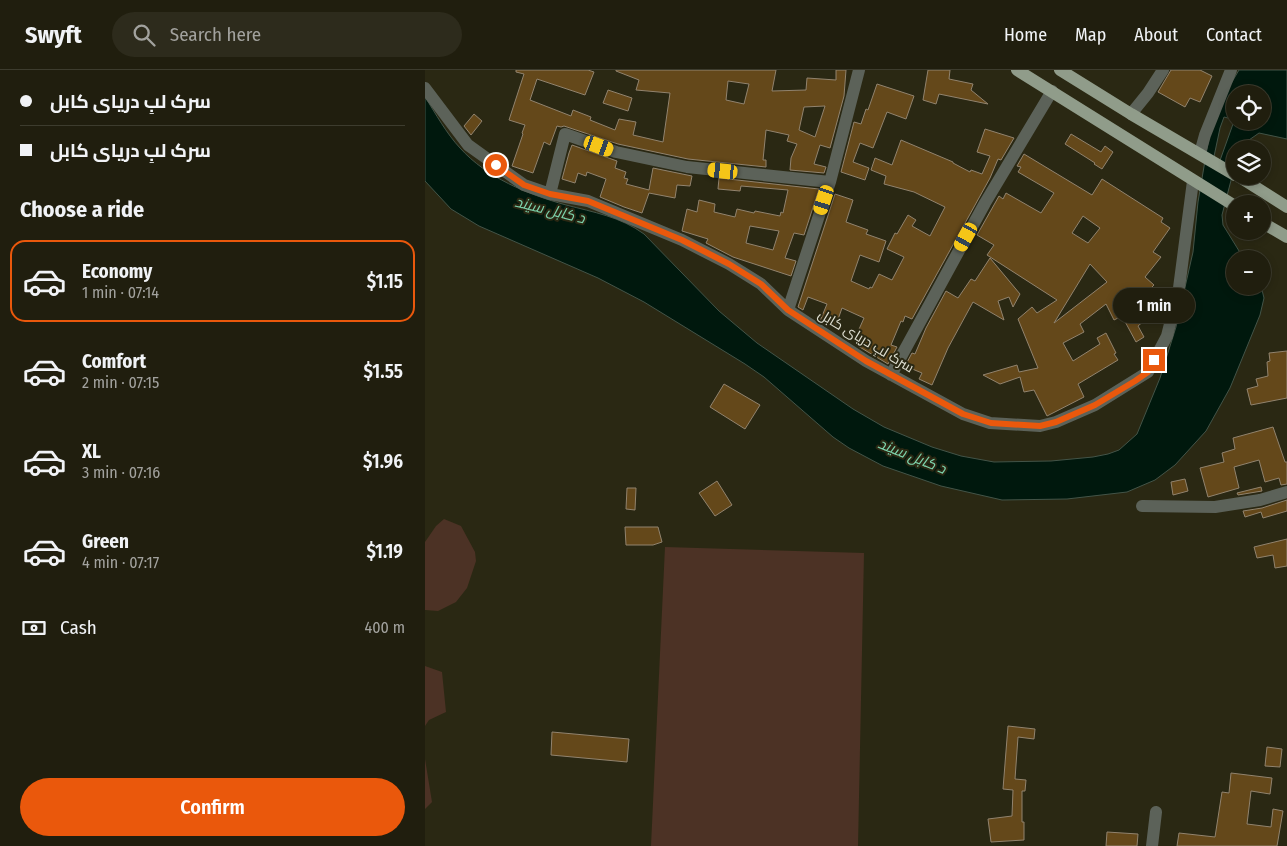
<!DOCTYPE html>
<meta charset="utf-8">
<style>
:root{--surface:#201e0e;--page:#2d2b1c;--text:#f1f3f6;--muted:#a2a29e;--line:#3d3c2e;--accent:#ea580c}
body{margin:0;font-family:"Fira Sans Condensed",Cairo,sans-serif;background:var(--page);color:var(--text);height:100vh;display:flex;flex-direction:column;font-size:19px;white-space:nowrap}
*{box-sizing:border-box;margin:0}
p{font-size:16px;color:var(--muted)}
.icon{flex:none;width:28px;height:28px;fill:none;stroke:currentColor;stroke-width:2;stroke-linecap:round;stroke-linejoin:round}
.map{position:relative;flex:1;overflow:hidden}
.panel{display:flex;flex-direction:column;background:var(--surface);width:425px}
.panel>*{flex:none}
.banner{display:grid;align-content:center;height:110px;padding:0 20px;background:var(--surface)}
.fabs{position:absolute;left:801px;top:15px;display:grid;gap:10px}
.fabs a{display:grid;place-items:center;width:45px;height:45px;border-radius:50%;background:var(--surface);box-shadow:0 2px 8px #0003,0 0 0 1px var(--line);font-size:25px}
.end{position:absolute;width:22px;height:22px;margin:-11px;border:6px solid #ea580c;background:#fff;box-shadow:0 0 0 2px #fff}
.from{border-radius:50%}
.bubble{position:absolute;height:35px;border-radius:18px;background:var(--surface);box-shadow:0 2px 8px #0003,0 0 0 1px var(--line);font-size:16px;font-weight:600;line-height:35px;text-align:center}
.car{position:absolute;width:15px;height:30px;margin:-15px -8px;border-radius:6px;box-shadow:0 0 4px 1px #0007;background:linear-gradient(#f5c518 24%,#345 0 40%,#f5c518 0 76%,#345 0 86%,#f5c518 0)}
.banner b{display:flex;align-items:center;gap:18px;height:48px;font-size:19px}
.banner b+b{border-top:1px solid var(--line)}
.banner i{width:12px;height:12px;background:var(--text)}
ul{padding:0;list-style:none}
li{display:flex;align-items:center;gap:15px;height:82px;margin:0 10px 8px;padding:0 10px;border:2px solid transparent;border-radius:15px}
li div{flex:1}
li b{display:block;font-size:19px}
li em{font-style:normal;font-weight:600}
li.selected{border-color:var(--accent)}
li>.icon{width:45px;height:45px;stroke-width:1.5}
h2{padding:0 20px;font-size:22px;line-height:60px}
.pay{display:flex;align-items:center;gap:12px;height:55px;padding:0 20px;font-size:19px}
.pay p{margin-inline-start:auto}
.button{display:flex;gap:10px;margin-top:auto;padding:10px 20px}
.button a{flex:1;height:58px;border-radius:30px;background:var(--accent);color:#fff;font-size:20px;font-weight:600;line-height:58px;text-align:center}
header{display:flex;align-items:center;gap:30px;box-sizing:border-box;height:70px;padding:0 25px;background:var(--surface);border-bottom:1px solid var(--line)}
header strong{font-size:24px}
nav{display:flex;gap:28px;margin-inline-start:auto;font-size:18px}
.search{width:350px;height:45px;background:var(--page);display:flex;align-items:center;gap:12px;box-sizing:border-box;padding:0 18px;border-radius:28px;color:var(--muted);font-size:19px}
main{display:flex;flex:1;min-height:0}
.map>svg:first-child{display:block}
.green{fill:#4c3225}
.water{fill:#00180d;stroke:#435448;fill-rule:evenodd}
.building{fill:#64481a;stroke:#91836e;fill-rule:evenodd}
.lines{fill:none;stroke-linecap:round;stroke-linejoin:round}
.minor{stroke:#5c6259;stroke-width:12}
.major{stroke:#909c8a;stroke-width:12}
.route{stroke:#ea580c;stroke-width:6}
.labels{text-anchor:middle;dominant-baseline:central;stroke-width:4;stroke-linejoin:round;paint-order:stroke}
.street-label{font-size:14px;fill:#e0e0d3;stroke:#2a2813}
.water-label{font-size:15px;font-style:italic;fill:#7dd4ad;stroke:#2a2813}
</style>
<header>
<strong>Swyft</strong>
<div class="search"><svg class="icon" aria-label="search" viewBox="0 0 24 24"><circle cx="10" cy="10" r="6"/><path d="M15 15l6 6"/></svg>Search here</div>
<nav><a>Home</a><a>Map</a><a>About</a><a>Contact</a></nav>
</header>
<main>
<section class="panel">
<div class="banner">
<b><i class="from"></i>سرک لبِ دریای کابل</b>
<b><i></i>سرک لبِ دریای کابل</b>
</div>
<h2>Choose a ride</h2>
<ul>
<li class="selected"><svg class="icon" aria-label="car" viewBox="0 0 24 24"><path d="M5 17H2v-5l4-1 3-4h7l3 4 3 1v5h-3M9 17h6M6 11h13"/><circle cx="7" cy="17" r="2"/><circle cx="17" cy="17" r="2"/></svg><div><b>Economy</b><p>1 min · 07:14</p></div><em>$1.15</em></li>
<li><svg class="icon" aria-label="car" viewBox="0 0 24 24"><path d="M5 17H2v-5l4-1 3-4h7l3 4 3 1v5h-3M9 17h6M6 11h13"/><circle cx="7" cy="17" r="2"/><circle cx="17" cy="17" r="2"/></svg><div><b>Comfort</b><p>2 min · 07:15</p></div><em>$1.55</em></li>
<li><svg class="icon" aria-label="car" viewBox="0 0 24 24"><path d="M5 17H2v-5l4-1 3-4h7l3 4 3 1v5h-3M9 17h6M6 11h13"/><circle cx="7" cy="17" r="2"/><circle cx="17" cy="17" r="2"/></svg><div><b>XL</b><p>3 min · 07:16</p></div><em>$1.96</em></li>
<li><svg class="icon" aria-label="car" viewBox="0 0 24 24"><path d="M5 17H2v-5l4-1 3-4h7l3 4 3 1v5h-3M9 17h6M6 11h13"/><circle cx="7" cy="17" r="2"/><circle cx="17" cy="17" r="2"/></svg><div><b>Green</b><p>4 min · 07:17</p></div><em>$1.19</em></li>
</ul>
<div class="pay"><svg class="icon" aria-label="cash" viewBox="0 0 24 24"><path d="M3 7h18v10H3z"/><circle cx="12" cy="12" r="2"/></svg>Cash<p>400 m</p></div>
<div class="button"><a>Confirm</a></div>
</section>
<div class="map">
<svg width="862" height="776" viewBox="0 0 862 776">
<rect width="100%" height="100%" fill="#2a2813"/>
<path class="green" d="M19,449L36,456L50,482L51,491L42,518L31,532L13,541L0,540V472L11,456Z
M240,477L439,483L433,776H226Z
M0,596L17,602L21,642L4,650L0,656Z
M0,689L7,732L0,739Z"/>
<path class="water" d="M814,0H862V69L834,63L824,70L819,79H810V95L797,145L798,155L803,163L819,189H810V216H836L839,228L835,245L805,318L781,361L750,395L730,410L702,422L642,429L577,430L516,416L458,396L424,378L408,367L339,307L320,294L219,232L173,208L54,156L26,139L0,111V27C11,44 21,63 35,78C62,108 102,124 141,135C168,142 196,147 219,164L294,241L332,273L428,339L459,357L507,377L536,386L569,392L626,391L668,387L683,384L694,380L712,364L735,308L751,257L768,182L773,132L785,61L804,17ZM810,24H838V51H810ZM799,47L807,49L808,54L793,96H787L795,58Z"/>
<path class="building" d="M91,0H163L169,2L160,25L112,9L105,30L146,46L148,40L166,47L165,50L190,60L194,49L211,52L208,65L238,72L245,23L211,20L214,10L191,1V0H351L347,21L381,20L382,8L411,10V0H421L419,26L405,78L395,75L389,94L401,97L399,103L365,100L366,88L372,74L362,71L364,65L341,60L338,90H341V97L263,89L193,74L139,56L136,57L132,56L125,75L119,72L108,103L87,96L98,64L97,63L100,55L84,50L99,4L91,2ZM303,11L324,14L319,34L301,30ZM400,36L390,67L374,60L379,37Z
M503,0H525L524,9L548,14L546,20L563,34L514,24L511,34L498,30Z
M746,0H775L787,6L775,32L765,28L760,37L733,22Z
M452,14L489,26L481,49L462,42L448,78L435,73L428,92L444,98L440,110L416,102L429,52L436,54L441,39L443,40Z
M183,20L207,28L203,41L178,33Z
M49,44L57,51L46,65L39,56Z
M560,59L589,68L576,90L573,89L565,108L487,249L480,246L478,252L476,251L466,275L472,277L463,294L433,276L436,268L431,266L439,248L417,238L410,258L395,251L402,234L383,227L378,240L373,237L410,124L428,130L421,152L443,160L441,164L461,171L454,192L435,185L426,211L444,219L445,217L447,218L454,204L467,210L479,187L462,179L470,163L472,164L483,145L491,150L487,156L505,166L520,137L489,122L459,114L461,106L446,100L450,88L467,95L476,70L528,92V93L545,102L546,100L557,104L565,86L552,82Z
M646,64L676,82L680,76L688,82L677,99L669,94L670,93L640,74Z
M147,75L192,91L190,98L201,102L199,108L203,109L201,114L224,120L228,98L267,106L265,116L252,115L250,128L224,123L217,143L199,137L175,127L181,109L162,102L161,106L153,103L150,113L137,109L144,83Z
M599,84L667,125L677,109L738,148L736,152L745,158L728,182L736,187L720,207L729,215L714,230L727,244L713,256L719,267L711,272L697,246L689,250L681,234L655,254L659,262L638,273L648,291L675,274L672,268L681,263L691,283L689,284L693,290L653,314L659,327L622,346L609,320L599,322L595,307L575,314L558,305L592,295L594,302L613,298L593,249L607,237L612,243L632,230L562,185L569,175L552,165L574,126L578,129L581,123L616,143L629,123L593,102L596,97L592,96ZM658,146L675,158L663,173L647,163ZM665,194L682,212L629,253L640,235Z
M294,108L394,119L379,165L369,163L360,188L371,191L366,206L308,187L281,173L283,169L257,161L262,139L272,142L274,130L290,134L289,142L310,147L312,139L329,143L330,141L355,146L356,142L358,143L363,120L316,116L315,121L293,119ZM325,156L354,161L348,180L321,173Z
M565,188L595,224L588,237L584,227L573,231L579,250L548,232L523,278L507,315L494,309L497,303L480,296L487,283L490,284L501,258L521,221L533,228L546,209L550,211Z
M862,281V328L826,335L822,319L833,316L831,309L843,306L842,292L845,291L844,283Z
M299,314L335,335L320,359L285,337Z
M848,357L860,392H862V414L856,415L854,408L840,412L834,390L809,397L814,418L783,427L775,398L799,392L797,383L810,379L808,368Z
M760,409L763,421L748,425L746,412Z
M292,411L307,435L290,446L274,423Z
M836,417L837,421L813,425L812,423Z
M202,418H211L210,440L201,439Z
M862,430V441L838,448L836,442L820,447L818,441L837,438Z
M200,457H233L237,472L228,475H201Z
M862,469V496L850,498L848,485L832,488L829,477Z
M583,656L610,659L609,669L593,667L590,709L601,710L600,721H597V752H599V770L566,772L563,749L587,746L588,720L578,719Z
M127,662L204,669L202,692L126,685Z
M842,677L857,679L855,697L840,696Z
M806,703L847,708L845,724L826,721L822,754L846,757L848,739L858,741L852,776H752L754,763L790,767L797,722L804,723Z
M682,762L713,764L712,776H681Z"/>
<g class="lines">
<path class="minor" d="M0,18L43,75L99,115L125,124L163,131L257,170L304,194L336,214L363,240L441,291L538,344L565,353L615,356L631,352L670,335L723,302L742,266L754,218L768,111
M706,44L723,23L738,0
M775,83L780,65L806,0
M125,124L140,64L191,82L262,97L405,112
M363,240L405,112L434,0
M466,305L560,133L627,21
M717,436L790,437L835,430L862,422
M727,776L731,742"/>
<path class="major" d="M592,0L810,136
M635,0L706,44L810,105
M813,106L862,137
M838,153L862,167"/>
</g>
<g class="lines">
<path class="route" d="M71,95L99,115L125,124L163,131L257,170L304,194L336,214L363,240L441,291L538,344L566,353L615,356L631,352L670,335L710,311L723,302L729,290"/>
</g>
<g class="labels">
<g class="street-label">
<text transform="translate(441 271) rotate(31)">سرک لبِ دریای کابل</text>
</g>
<g class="water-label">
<text transform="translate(125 140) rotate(14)">د کابل سيند</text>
<text transform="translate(487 386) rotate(22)">د کابل سيند</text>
</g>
</g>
</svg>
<div class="fabs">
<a><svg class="icon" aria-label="locate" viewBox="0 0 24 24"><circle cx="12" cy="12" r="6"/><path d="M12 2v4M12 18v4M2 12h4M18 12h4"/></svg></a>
<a><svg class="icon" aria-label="layers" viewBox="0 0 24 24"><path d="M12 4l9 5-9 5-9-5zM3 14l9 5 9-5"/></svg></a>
<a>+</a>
<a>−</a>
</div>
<i class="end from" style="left:71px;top:95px"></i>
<i class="end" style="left:729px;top:290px"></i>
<div class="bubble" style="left:688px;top:218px;width:82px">1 min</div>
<i class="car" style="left:174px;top:76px;rotate:110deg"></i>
<i class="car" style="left:298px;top:101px;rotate:276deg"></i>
<i class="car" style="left:399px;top:130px;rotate:198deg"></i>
<i class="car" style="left:541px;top:167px;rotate:209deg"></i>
</div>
</main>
